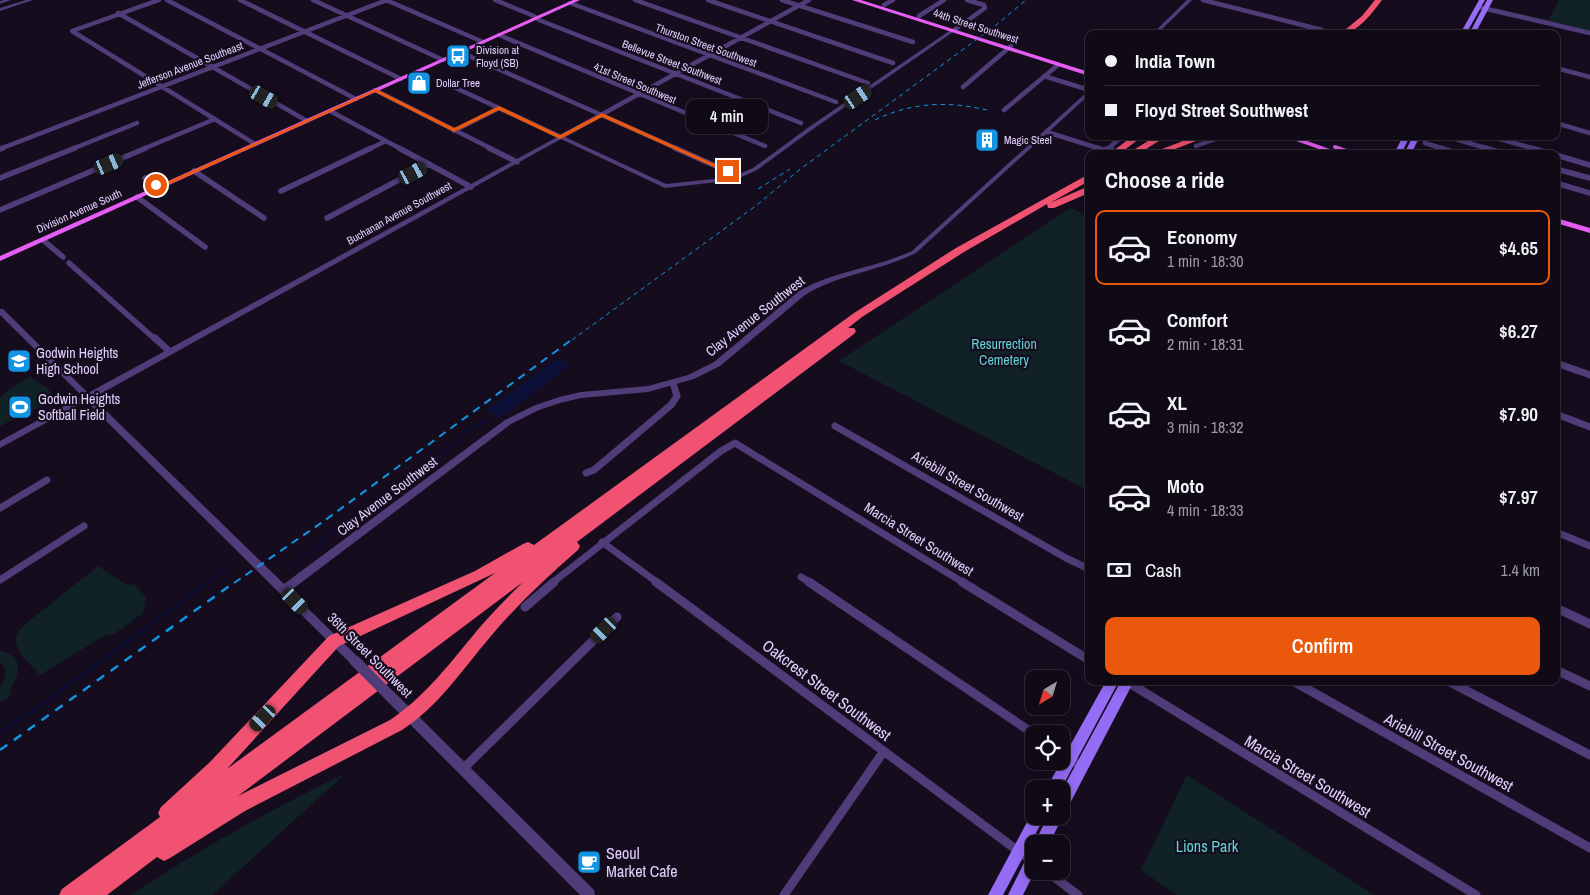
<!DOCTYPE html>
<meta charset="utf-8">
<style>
:root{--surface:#100a16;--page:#19131f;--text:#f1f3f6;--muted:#9c9aa1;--line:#302b35;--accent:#ea580c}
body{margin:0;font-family:"Archivo Narrow",sans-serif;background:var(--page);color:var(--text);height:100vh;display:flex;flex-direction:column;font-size:19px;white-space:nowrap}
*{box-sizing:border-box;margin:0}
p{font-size:16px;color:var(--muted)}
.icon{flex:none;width:28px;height:28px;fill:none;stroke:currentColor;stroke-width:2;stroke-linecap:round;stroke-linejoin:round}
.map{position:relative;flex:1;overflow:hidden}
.side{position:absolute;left:1085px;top:150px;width:475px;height:535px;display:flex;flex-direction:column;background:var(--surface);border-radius:10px;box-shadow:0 2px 12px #0003,0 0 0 1px var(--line)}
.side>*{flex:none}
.top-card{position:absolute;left:1085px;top:30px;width:475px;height:110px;border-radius:10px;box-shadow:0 2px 12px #0003,0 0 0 1px var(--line);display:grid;align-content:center;height:110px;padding:0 20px;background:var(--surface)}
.needle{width:32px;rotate:218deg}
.tools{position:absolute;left:1025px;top:670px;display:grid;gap:10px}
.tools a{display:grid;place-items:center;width:45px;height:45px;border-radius:10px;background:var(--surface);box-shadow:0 2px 12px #0003,0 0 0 1px var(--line);font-size:25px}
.end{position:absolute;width:22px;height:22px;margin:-11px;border:6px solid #ea580c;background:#fff;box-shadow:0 0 0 2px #fff}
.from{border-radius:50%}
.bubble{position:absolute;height:35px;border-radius:10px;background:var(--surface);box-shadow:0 2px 12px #0003,0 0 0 1px var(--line);font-size:16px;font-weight:600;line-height:35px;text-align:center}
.car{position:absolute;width:15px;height:30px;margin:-15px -8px;border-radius:6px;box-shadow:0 0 4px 1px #0007;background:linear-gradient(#222 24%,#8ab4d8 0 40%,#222 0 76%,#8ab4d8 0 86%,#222 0)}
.top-card b{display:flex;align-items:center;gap:18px;height:48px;font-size:19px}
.top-card b+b{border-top:1px solid var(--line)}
.top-card i{width:12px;height:12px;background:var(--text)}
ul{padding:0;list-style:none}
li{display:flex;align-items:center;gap:15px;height:75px;margin:0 10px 8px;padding:0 10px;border:2px solid transparent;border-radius:10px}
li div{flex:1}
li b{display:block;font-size:19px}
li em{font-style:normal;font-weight:600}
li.selected{border-color:var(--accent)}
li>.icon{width:45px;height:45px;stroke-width:1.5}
h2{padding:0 20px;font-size:22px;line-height:60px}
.pay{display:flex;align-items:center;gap:12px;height:55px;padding:0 20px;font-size:19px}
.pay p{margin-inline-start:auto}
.cta{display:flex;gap:10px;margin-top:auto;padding:10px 20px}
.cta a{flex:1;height:58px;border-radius:10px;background:var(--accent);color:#fff;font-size:20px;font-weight:600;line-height:58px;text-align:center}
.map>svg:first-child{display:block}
.green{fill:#112227}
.water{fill:#0c1038}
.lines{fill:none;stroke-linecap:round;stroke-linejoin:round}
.stream-far1{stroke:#0c1038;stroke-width:2}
.stream{stroke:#0c1038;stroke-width:2.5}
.minor-far3{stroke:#4f3c79;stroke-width:4.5}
.minor-far2{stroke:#4f3c79;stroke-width:5.5}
.minor-far1{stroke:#4f3c79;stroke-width:7}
.minor{stroke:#4f3c79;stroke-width:9}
.tertiary{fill:#4f3c79;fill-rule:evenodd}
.secondary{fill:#956cf4;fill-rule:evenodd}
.primary{fill:#e55df3;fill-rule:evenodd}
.motorway{fill:#f25272;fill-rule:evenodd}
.rail-far2{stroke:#1194e4;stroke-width:1;stroke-dasharray:4.5 4;stroke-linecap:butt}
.rail-far1{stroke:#1194e4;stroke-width:2;stroke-dasharray:8 6;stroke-linecap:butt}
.rail{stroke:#1194e4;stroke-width:2.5;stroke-dasharray:9 8;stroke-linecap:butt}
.tertiary-bridge{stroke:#4f3c79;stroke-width:11}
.route{fill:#ea580c}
.labels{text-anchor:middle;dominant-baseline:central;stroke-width:4.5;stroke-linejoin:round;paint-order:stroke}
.far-street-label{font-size:11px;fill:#e0cefb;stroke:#150d1e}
.far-poi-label{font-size:11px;fill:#e0cefb;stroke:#150d1e;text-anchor:start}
.street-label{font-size:14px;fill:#e0cefb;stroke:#150d1e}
.park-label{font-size:14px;fill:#60d2d5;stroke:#150d1e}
.poi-label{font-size:14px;fill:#e0cefb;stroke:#150d1e;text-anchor:start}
.near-street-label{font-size:16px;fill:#e0cefb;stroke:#150d1e}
.near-park-label{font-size:16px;fill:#60d2d5;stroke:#150d1e}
.near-poi-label{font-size:16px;fill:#e0cefb;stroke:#150d1e;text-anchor:start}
</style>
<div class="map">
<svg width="1590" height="895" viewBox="0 0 1590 895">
<rect width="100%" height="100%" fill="#150d1e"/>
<path class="green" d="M1559,0H1590V35L1488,11L1491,7L1549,20Z
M1070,208L1089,216V491L839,361Z
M30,377L47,388L55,397L52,401L0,426V398L11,388Z
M98,566L126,585L134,584L146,597L143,613L114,634L105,635L40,675C27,660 5,645 23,626Z
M0,651C25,656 20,674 9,691L12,695L0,703C0,700 0,694 0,690C3,679 11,672 0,662Z
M346,773L212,895H131C200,849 272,809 346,773Z
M1187,775L1374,895H1177L1141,870Z"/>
<path class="water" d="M557,358L570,365L500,418L487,410Z"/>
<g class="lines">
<path class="stream-far1" d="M291,565L320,546L323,539L398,484L426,469L469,430L488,420
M207,583L229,567"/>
<path class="stream" d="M0,732L41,705L208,582"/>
<path class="minor-far3" d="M159,0L72,31L255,144
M167,0L356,99
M240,0L401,79
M313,0L443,60
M386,0L483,42
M495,0L534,16L539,20L801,123
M635,0L868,83
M708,0L893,63
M782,0L913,42
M1203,0L1322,30
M570,3L836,102
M884,5L893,0
M1478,7L1590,33
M118,13L307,121
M919,16L944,0
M957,28L985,8L984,5L967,0
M499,35L765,146
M460,52L678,149
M1556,68L1590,77
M1044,76L1089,90
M443,82L561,137L809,0
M963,87L1011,46
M375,90L492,149
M1004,110L1058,65
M330,111L401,149
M1556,123L1590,133
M454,131L499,108
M1047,132L1101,149
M1426,136L1425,143L1444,149
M1445,136L1489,149
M1489,136L1535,149
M1196,146L1224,136
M0,149L387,0
M72,149L137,123
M143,149L215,119
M369,149L386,141
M1108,149L1122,136"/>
<path class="minor-far2" d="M399,148L471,187
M489,148L517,162
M675,148L727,171
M1097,148L1103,150L1111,148
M1441,148L1459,154
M1485,148L1505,154
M1531,148L1552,154
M0,149L3,148
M1556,155L1590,165
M1556,169L1590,178
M194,171L264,218
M0,178L75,148
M145,178L159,187
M1556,183L1590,193
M281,191L371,148
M137,197L205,247
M0,210L146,148
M327,218L429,164
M43,240L63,257
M69,263L156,340"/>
<path class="minor-far1" d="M155,338L169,351
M1556,363L1590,375
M1556,414L1590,427
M835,426L1066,558L1089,569
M586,473L594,470L671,405L677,396L673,383
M0,508L47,480
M1556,532L1590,546
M602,542L658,583
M801,577L811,583
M0,580L84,526
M552,583L721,451L735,443L964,583"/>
<path class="minor" d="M656,582L1033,862
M809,582L1034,734
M962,582L1089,660
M525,607L554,582
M1556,608L1590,624
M1556,670L1590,686
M1126,681L1476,895
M1293,681L1590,848
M1448,681L1590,755
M1061,753L1082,767
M463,769L617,617
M1046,871L1078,895
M784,895L884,751"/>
<path class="tertiary" d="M4,0H11L0,4V1Z
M26,0H33L0,11V8Z
M1187,0H1192L1157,34H1152Z
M955,27L959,28L813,129L757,170L735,180L665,188L561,139L93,398L284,584L505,420L533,406L559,397L581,392L648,386L688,375L714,362L799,291C834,271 875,268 912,251L1089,90V95L916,253C880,271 839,274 805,295L720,366L694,379L648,392L581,398L560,403L539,410L511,424L290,591L359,658L360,661L359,664L355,666L351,664L86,401L0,448V441L82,396L0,315V309H3L88,393L559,136H563L666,184L732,177L753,168L809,127Z
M390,691L394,692L594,890L595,895H580L386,700L385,696L386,692Z"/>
<path class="secondary" d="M1479,0H1485L1466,34H1460Z
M1487,0H1493L1475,34H1469Z
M1403,136H1410L1401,154H1394Z
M1413,136H1420L1411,154H1404Z
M1106,681H1119L1061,789H1046Z
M1121,681H1134L1066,811L1061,813L1063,816L1049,844H1034L1048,816H1061V792Z
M1033,811L1034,816H1045L1003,895H988Z
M1034,851L1035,871L1023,895H1008L1029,853Z"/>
<path class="primary" d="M573,0H580L0,261V256Z
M852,0H861L1089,72V76Z
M1282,136H1293L1344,154H1333Z
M1335,145L1358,153L1359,154H1348L1333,148V146Z
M1556,218L1590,228V233L1556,223Z"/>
<path class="motorway" d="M1375,0H1382C1372,13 1357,34 1340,34L1362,16Z
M1133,136H1143L1119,154H1109Z
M1156,136H1167L1138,154H1127Z
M1196,136H1209L1162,154H1149Z
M1089,174V181L1050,203L1089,186V193L1054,208H1048L1047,204L964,252L862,317L848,328H854L856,331L854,334L577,542L580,546L578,550C547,577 517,605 491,636C462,670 439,706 402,730L245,811L170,858L164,861L157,857L107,895H59L62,889L160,817L158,813L161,807L210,762L329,636L475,571L523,544L528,542L534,545L854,313L956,248ZM495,573L227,769L339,646ZM523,582C505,600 487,618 471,638C446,668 423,698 390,720L238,796Z"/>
<path class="rail-far2" d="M875,120C912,102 948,101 987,110
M758,189L790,169
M572,340L757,205L799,170L995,26L1026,0"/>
<path class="rail-far1" d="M234,583L324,521L574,338"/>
<path class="rail" d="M0,750L235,582"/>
<path class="tertiary-bridge" d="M355,661L390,696"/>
</g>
<path class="route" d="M376,89L454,128L499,106L560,135L602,113L730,171L725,172L602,117L560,139L499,110L454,132L375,92L161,188H157L153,185L156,183L160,185Z"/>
<defs>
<g id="bus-square" transform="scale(1.25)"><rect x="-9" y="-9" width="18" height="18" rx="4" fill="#1194e4" stroke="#150d1e"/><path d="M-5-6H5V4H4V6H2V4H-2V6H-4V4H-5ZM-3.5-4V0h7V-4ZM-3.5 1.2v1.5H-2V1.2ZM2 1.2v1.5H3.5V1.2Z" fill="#fff"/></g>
<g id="shop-square" transform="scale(1.25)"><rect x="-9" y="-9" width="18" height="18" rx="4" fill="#1194e4" stroke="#150d1e"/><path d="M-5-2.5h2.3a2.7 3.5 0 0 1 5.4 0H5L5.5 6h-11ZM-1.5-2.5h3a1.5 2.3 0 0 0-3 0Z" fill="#fff"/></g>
<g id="building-square" transform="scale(1.25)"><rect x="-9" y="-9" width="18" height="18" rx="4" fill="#1194e4" stroke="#150d1e"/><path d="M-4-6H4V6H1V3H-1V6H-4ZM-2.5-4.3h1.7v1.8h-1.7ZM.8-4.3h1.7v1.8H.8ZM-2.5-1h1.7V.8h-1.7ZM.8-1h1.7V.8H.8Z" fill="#fff"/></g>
<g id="school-square" transform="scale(1.25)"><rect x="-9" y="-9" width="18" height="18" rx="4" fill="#1194e4" stroke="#150d1e"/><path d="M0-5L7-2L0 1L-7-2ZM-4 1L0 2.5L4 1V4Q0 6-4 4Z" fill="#fff"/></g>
<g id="stadium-square" transform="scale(1.25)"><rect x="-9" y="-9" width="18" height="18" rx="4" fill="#1194e4" stroke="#150d1e"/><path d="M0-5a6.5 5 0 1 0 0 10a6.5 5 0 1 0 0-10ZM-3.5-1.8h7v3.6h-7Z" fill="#fff"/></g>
<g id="cafe-square" transform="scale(1.25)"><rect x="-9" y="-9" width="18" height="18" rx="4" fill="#1194e4" stroke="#150d1e"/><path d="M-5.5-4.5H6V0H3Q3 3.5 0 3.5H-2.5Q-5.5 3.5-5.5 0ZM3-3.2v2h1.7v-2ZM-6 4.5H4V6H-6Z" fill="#fff"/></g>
</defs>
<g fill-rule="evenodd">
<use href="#bus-square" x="458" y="56"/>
<use href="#shop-square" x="419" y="83"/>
<use href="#building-square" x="987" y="140"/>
<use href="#school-square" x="19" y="361"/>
<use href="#stadium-square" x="20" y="407"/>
<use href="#cafe-square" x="589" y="862"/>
</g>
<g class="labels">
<g class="far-street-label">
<text transform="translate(976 26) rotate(18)">44th Street Southwest</text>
<text transform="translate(706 45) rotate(20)">Thurston Street Southwest</text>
<text transform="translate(672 62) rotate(21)">Bellevue Street Southwest</text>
<text transform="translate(190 65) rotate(-21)">Jefferson Avenue Southeast</text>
<text transform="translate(635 83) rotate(23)">41st Street Southwest</text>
<text transform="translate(79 211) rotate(-24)">Division Avenue South</text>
<text transform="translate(399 213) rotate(-29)">Buchanan Avenue Southwest</text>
</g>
<g class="far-poi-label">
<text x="476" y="50">Division at<tspan x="476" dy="13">Floyd (SB)</tspan></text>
<text x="436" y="83">Dollar Tree</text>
<text x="1004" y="140">Magic Steel</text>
</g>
<g class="street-label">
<text transform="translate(755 316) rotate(-38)">Clay Avenue Southwest</text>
<text transform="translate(968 486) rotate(30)">Ariebill Street Southwest</text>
<text transform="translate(387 496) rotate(-37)">Clay Avenue Southwest</text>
<text transform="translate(919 539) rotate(32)">Marcia Street Southwest</text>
<text transform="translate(370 655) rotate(45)">36th Street Southwest</text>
</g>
<g class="park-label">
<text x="1004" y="344">Resurrection<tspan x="1004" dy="16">Cemetery</tspan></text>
</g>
<g class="poi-label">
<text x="36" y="353">Godwin Heights<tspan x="36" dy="16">High School</tspan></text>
<text x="38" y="399">Godwin Heights<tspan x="38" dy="16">Softball Field</tspan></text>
</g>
<g class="near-street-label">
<text transform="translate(827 690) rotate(37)">Oakcrest Street Southwest</text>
<text transform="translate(1449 752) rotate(29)">Ariebill Street Southwest</text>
<text transform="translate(1308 776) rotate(31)">Marcia Street Southwest</text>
</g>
<g class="near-park-label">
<text x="1207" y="846">Lions Park</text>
</g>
<g class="near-poi-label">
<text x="606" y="853">Seoul<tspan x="606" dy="18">Market Cafe</tspan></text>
</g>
</g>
</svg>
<div class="tools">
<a><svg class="needle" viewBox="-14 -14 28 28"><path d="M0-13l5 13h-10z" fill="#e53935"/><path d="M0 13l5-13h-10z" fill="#9c9aa1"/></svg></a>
<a><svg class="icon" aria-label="locate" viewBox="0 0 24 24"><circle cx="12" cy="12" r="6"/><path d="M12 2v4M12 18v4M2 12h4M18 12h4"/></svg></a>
<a>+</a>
<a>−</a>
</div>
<i class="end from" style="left:156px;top:185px"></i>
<i class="end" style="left:728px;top:171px"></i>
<div class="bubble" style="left:686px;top:99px;width:82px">4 min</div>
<i class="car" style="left:264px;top:97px;rotate:120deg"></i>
<i class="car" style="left:858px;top:97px;rotate:56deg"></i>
<i class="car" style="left:109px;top:164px;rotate:67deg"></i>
<i class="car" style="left:413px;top:173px;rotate:62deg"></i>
<i class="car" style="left:295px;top:601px;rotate:136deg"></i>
<i class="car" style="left:604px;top:630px;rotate:225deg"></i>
<i class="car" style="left:263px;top:718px;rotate:223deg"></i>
<div class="top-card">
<b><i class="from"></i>India Town</b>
<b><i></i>Floyd Street Southwest</b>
</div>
<section class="side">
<h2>Choose a ride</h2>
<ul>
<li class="selected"><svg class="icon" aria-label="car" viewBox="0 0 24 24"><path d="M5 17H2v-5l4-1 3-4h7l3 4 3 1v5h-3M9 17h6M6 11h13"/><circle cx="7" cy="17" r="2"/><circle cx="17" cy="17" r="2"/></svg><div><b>Economy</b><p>1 min · 18:30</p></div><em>$4.65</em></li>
<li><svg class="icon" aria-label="car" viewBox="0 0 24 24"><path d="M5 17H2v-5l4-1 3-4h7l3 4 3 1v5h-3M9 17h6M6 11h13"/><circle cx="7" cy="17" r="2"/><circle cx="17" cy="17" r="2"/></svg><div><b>Comfort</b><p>2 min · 18:31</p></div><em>$6.27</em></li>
<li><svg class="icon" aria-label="car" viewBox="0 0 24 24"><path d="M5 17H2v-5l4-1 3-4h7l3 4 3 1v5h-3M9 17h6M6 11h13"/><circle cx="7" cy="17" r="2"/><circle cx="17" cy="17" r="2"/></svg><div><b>XL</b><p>3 min · 18:32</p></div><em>$7.90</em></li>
<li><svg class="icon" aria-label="car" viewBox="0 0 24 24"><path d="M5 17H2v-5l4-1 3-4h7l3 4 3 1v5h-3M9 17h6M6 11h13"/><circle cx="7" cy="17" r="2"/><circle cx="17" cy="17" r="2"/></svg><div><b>Moto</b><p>4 min · 18:33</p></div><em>$7.97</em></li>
</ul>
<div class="pay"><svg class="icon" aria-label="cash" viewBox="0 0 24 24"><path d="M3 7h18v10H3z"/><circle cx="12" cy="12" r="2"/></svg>Cash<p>1.4 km</p></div>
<div class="cta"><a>Confirm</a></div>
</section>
</div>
